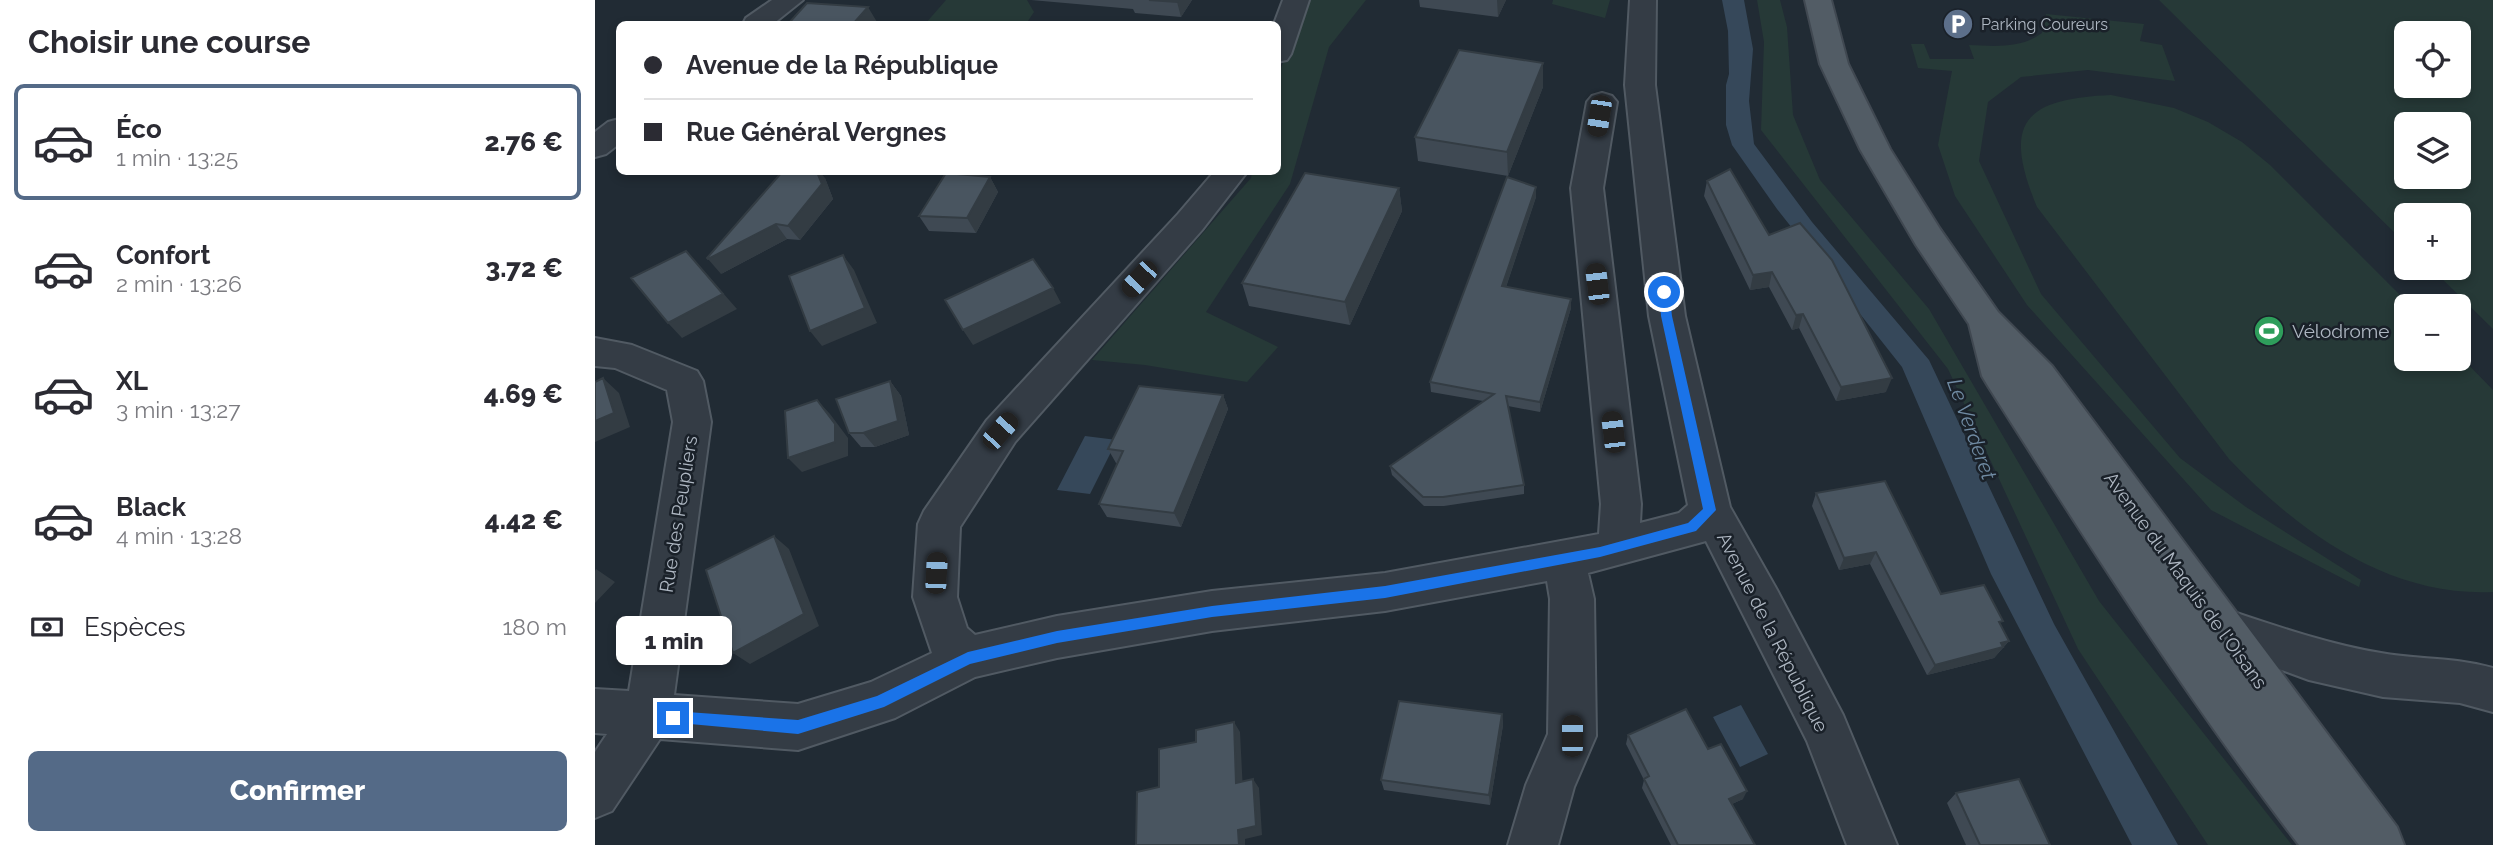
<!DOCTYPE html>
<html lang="fr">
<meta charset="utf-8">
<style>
:root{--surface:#fff;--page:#f2f2f3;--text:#2b2b33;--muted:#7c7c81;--line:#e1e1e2;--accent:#546a87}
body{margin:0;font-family:Raleway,sans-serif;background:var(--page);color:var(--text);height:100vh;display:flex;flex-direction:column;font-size:26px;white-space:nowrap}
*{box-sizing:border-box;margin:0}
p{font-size:23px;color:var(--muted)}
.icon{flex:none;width:38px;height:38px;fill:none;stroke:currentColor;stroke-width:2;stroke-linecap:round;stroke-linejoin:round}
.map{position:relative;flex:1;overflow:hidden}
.sheet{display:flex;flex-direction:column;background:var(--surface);width:595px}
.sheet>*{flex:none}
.guide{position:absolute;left:21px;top:21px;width:665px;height:154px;border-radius:10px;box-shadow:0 4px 10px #0003;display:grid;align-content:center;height:154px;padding:0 28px;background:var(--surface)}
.controls{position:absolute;left:1799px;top:21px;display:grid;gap:14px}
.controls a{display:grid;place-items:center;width:77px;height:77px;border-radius:10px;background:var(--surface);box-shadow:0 4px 10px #0003;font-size:35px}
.end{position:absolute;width:32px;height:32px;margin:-16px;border:9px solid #1a73e8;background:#fff;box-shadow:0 0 0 4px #fff}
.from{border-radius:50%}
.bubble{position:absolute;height:49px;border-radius:10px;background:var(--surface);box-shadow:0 4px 10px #0003;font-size:23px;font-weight:800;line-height:49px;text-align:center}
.car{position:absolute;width:21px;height:42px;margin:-21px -10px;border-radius:9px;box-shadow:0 0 5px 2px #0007;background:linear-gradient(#222 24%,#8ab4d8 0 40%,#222 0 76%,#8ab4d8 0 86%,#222 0)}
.guide b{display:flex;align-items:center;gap:24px;height:66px;font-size:26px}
.guide b+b{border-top:2px solid var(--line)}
.guide i{width:18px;height:18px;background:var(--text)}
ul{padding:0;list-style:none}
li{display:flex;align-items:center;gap:21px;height:116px;margin:0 14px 10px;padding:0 14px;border:4px solid transparent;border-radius:10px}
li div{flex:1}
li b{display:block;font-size:26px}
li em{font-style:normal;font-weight:800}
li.selected{border-color:var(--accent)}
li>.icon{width:63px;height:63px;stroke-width:1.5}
h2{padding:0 28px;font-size:32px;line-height:84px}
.pay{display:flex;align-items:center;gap:18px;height:77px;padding:0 28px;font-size:26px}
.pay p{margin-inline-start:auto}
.action{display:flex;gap:14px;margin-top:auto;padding:14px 28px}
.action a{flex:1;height:80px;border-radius:10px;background:var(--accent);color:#fff;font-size:28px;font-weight:800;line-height:80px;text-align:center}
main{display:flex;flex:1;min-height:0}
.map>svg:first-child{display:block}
.green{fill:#263937;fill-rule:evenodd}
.water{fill:#36485a}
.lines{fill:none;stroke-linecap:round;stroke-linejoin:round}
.minor-casing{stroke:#515a63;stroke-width:4}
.major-casing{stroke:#404851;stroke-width:4}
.minor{fill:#343c45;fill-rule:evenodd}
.major{fill:#525c65;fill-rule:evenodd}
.wall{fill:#3f4953}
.shaded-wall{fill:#333c43}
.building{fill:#495560;stroke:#333c43;stroke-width:2}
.route{fill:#1a73e8}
.labels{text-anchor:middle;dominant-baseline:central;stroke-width:5;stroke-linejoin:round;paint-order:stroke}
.far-poi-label{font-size:16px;fill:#aeb7c2;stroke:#1a2129;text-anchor:start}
.poi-label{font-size:19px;fill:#aeb7c2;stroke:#1a2129;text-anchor:start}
.street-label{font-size:19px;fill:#aeb7c2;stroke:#1a2129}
.water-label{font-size:21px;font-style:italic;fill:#708ba3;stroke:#1a2129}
</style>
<main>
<section class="sheet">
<h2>Choisir une course</h2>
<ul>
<li class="selected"><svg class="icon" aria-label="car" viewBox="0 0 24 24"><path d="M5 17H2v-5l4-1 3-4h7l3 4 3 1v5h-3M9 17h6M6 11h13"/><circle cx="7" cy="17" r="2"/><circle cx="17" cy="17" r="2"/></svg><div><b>Éco</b><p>1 min · 13:25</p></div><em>2.76 €</em></li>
<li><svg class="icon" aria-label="car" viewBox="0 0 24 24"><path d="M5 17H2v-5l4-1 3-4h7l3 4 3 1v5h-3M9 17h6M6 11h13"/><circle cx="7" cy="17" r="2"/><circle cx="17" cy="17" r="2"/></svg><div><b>Confort</b><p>2 min · 13:26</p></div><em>3.72 €</em></li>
<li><svg class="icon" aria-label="car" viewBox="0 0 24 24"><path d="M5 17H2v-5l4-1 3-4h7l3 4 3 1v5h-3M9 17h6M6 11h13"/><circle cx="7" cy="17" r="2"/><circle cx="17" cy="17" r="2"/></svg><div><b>XL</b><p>3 min · 13:27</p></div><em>4.69 €</em></li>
<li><svg class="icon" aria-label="car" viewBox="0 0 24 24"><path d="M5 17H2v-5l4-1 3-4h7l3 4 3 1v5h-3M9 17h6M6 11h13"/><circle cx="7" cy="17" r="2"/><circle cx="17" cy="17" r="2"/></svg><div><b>Black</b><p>4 min · 13:28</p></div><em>4.42 €</em></li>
</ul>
<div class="pay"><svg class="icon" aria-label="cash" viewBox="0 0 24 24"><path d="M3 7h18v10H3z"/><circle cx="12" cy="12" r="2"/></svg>Espèces<p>180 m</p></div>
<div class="action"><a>Confirmer</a></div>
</section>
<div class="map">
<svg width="1898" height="845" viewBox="0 0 1898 845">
<rect width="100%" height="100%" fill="#212b34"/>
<path class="green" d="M351,0H432L439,12L431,24H330Z
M710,0H771L734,47L695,184L611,312L683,347L652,382L550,365L497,360L656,178L657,172H682L683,77Z
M958,0H1015L1010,18L957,4Z
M1162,0H1185L1192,27L1198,115L1225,180L1334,309L1504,601L1697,845H1613L1483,649L1353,369L1166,130L1169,42Z
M1564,0H1898V329L1836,268H1864V215H1811V244ZM1864,33V86H1811V33ZM1811,124H1864V177H1811Z
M1451,14L1549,24L1545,41L1567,45L1580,81L1493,70L1426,77L1393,102L1384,161L1446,294L1585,458L1651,507L1766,580L1764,587L1616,510L1432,305L1360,196L1343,145L1357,71L1323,68L1316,44H1329L1335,59H1379L1374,45C1399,46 1426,49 1447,33Z
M1516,95L1579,108L1613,122L1647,142L1675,165L1816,306H1811V359H1864V355L1898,390V592C1793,597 1704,532 1634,459L1442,207C1407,123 1428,99 1516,95Z"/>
<path class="water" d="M1127,0H1149L1158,49L1154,101L1159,144L1217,222L1334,360L1459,624L1583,845H1537L1396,574L1307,367L1182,209L1137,145L1131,125V85L1134,74L1133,31Z
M490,436L522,440L495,494L462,490Z
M1146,705L1173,754L1145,767L1118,717Z"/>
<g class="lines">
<g class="minor-casing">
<path id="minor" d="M177,0H208L178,24H148L151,18Z
M688,0H714L696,54L692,60L682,62V24H679Z
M1035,0H1061L1060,85L1090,316L1135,507L1182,590L1248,715L1302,845H1252L1212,741L1111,541L993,573L999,599L1001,736L979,787L963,845H913L931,785L953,734L955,599L952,581L790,611L617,631L462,658L380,677L300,718L203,750L65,739L17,811L0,818V752L12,734L0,733V689L34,691L78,422L72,390L20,368L0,366V338L37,345L102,371L108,381L116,422L79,695L203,704L276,682L337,653L318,597L323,524L329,511L392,420L583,214L619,172H652L607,230L420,442L365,527L362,597L372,628L380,635L462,616L617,591L790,573L1004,534L1006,504L976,188L992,102L997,96L1007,93L1017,96L1022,102L1008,188L1046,504L1045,523L1084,513L1093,505L1054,316L1030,85Z
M24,119V144L11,154L0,157V132L13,122Z
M1615,604C1672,623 1727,643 1786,653C1825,660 1858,657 1898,668V712L1865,703L1788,697L1714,680L1599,638L1593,624L1599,610Z"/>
</g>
<g class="major-casing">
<path id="major" d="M1210,0H1236L1253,64L1295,149L1345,229L1403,312L1457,366L1802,827L1809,845H1704C1591,698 1492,542 1393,386L1387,376L1374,324L1321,245L1265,149L1225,64Z"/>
</g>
<use href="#minor" class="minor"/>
<use href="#major" class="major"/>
</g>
<path class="wall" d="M436,0H597L586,17L540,13L538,9Z
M824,0H911L903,17L825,7Z
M948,63V87L913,176L823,161L820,137Z
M395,177L403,192L381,233L334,231L324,216Z
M230,178L238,199L205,240L192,239L126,274Z
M1112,181L1174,235L1291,392L1241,401L1204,328L1197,330L1174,287L1155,290L1109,196Z
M941,187V197L911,287L976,299V308L945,412L913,406L929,485V494L849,506H829L797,475L795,466L888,401L836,392L835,382Z
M804,188L807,211L755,325L654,306L647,283Z
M295,381L306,396L314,435L280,447H266L254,433Z
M628,395L633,409L586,527L512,517L504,504L523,463H521L513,449Z
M1221,493L1346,594L1405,625L1414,641L1399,658L1332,675L1275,564L1244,570L1217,506Z
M907,714L908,725L895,805L789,790L786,780Z
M1033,735L1113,749L1148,799L1137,804L1160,845H1076L1047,788L1049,780L1031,744Z
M1361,793L1455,845H1371L1352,803Z"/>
<path class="shaded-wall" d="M583,0H597L586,17L582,2Z
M902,0H911L903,17Z
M273,7L282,22L279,24H258Z
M948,63V87L913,176L912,152Z
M222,172H225L230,178L238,199L205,240L193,226Z
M395,177L403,192L381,233L372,218Z
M941,187V197L908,296L907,286Z
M804,188L807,211L755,325L750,302Z
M181,224L192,239L126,274L113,259Z
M91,251L142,309L87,338L73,323Z
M248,255L259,270L282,323L227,346L215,331Z
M1177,272L1174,287L1155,290L1158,275Z
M458,288L466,303L378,345L368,330Z
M976,299V308L945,412V402Z
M1208,314L1204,328L1197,330L1201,315Z
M8,378L24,393L35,427L0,442V421Z
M1297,378L1291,392L1241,401L1246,387Z
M295,381L306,396L314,435L280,447L268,433Z
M628,395L633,409L586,527L579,513Z
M222,400L235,414L253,438V456L207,472L193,458Z
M179,536L194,549L224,626L155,664L138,653Z
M1281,552L1275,564L1244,570L1249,558Z
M1,569L20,582L0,603V571Z
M1414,641L1399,658L1332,675L1340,665Z
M907,714L908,725L895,805L894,795Z
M639,722L645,732L648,792L641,783Z
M658,779L664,788L667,835L650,839V845H644L643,830Z
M1152,791L1148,799L1130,807L1134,799Z"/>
<path class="building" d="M554,0H583L582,2Z
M212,3L273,7L258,24H193Z
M864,50L948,63L912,152L820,137Z
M1135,169L1174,235L1205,223L1237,260L1297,378L1246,387L1208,314L1201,315L1177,272L1158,275L1112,181Z
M187,172H222L227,184L193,226L181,224L113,259L112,258Z
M351,173L395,177L372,218L324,216Z
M710,173L804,188L750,302L647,283Z
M912,177L941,187L907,286L976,299L945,402L911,396L929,485L848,497H828L795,466L899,394L835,382Z
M91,251L128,294L73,323L36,278Z
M248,255L270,308L215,331L194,276Z
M438,259L458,288L368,330L350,300Z
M8,378L19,413L0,421V382Z
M295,381L303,421L268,433H254L241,399Z
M544,386L628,395L579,513L504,504L528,451L513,449Z
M222,400L240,424V442L193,458L190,411Z
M1290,481L1346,594L1389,585L1408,621L1404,622L1414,641L1406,643L1408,647L1340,665L1281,552L1249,558L1221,493Z
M179,536L209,614L138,653L111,570Z
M804,701L907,714L894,795L786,780Z
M1091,709L1113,749L1126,744L1152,791L1134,799L1160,845H1083L1049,779L1054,776L1033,735Z
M639,722L641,783L658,779L661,826L643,830L644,845H541L542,792L564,787V749L601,742V730Z
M1424,779L1455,845H1385L1361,793Z"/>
<path class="route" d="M1069,288L1074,292L1077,316L1121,510L1101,531L1005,557L790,598L617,617L462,643L375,664L289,707L203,734L73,722L71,718L78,711L203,720L282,696L373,652L462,631L617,606L790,586L1005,547L1093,523L1108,509L1066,316L1064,292Z"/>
<defs>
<g id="parking-disc" transform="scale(1.575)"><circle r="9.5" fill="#5c6f8a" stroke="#1a2129"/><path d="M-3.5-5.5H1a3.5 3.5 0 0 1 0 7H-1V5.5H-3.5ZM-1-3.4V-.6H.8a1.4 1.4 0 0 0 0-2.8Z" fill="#fff"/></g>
<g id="stadium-disc" transform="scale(1.575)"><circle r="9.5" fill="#2e9e5b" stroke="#1a2129"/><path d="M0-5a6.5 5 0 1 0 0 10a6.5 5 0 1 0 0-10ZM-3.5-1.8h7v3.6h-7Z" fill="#fff"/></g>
</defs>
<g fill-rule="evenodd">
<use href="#parking-disc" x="1363" y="24"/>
<use href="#stadium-disc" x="1674" y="331"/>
</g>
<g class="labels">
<g class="far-poi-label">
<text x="1386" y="24">Parking Coureurs</text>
</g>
<g class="poi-label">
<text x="1697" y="331">Vélodrome</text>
</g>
<g class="street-label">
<text transform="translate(83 514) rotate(-81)">Rue des Peupliers</text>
<text transform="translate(1591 580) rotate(54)">Avenue du Maquis de l'Oisans</text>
<text transform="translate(1178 632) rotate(63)">Avenue de la République</text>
</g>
<g class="water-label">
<text transform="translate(1377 429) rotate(70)">Le Verderet</text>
</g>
</g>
</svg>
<div class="controls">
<a><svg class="icon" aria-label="locate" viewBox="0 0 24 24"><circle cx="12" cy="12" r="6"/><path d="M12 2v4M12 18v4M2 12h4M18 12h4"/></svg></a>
<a><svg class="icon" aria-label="layers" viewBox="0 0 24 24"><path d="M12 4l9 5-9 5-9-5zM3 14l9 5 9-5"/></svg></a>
<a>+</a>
<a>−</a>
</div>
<i class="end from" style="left:1069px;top:292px"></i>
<i class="end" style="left:78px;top:718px"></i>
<div class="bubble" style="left:21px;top:616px;width:116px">1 min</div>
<i class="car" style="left:1004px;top:116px;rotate:189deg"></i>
<i class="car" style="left:544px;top:279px;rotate:223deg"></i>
<i class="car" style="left:1002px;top:284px;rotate:353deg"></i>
<i class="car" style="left:405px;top:431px;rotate:42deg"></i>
<i class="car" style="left:1018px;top:432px;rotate:353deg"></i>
<i class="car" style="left:341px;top:573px;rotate:3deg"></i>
<i class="car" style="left:977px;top:736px;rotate:0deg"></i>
<div class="guide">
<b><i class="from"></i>Avenue de la République</b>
<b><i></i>Rue Général Vergnes</b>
</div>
</div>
</main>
